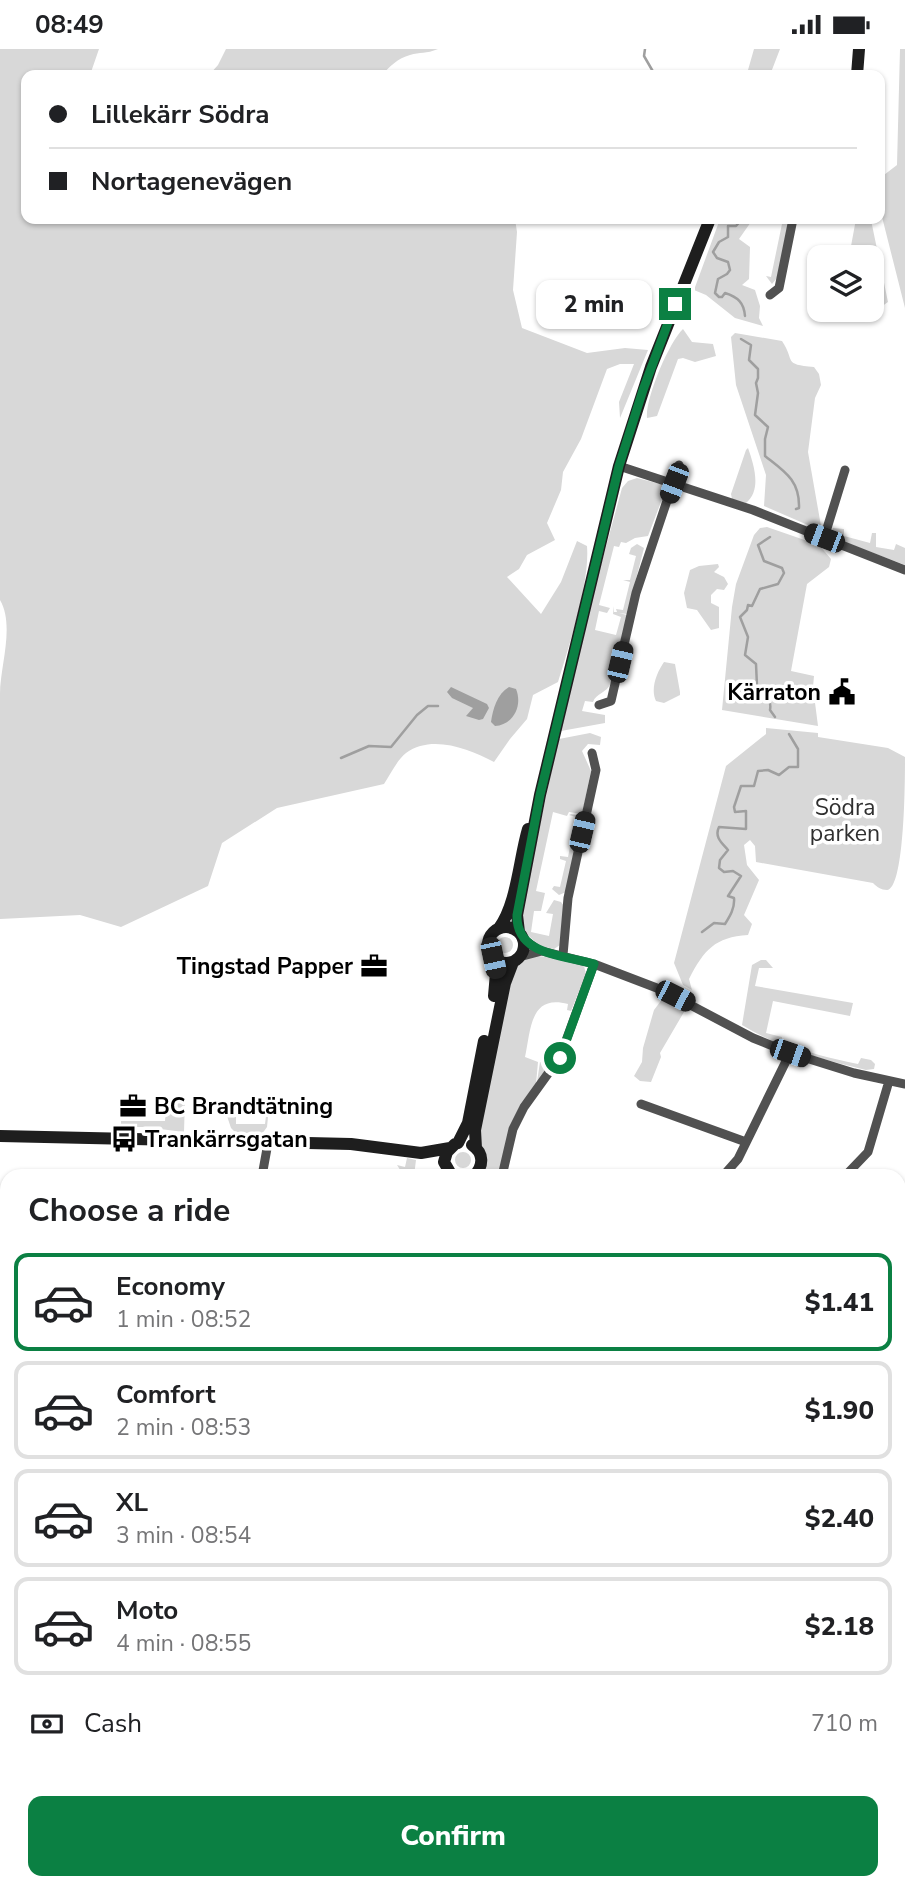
<!DOCTYPE html>
<meta charset="utf-8">
<style>
:root{--surface:#fff;--page:#f6f6f6;--text:#202124;--muted:#757577;--line:#e0e0e0;--accent:#0b8043}
body{margin:0;font-family:"Nunito Sans",sans-serif;background:var(--page);color:var(--text);height:100vh;display:flex;flex-direction:column;font-size:26px;white-space:nowrap}
*{box-sizing:border-box;margin:0}
p{font-size:23px;color:var(--muted)}
.icon{flex:none;width:38px;height:38px;fill:none;stroke:currentColor;stroke-width:2;stroke-linecap:round;stroke-linejoin:round}
.map{position:relative;flex:1;overflow:hidden}
.side{position:absolute;left:0px;top:1120px;width:906px;height:721px;display:flex;flex-direction:column;background:var(--surface);border-radius:21px 21px 0 0;box-shadow:0 2px 5px #0004}
.side>*{flex:none}
.top-card{position:absolute;left:21px;top:21px;width:864px;height:154px;border-radius:14px;box-shadow:0 2px 5px #0004;display:grid;align-content:center;height:154px;padding:0 28px;background:var(--surface)}
.tools{position:absolute;left:807px;top:196px;display:grid;gap:14px}
.tools a{display:grid;place-items:center;width:77px;height:77px;border-radius:14px;background:var(--surface);box-shadow:0 2px 5px #0004;font-size:35px}
.end{position:absolute;width:32px;height:32px;margin:-16px;border:9px solid #0b8043;background:#fff;box-shadow:0 0 0 4px #fff}
.from{border-radius:50%}
.bubble{position:absolute;height:49px;border-radius:14px;background:var(--surface);box-shadow:0 2px 5px #0004;font-size:23px;font-weight:800;line-height:49px;text-align:center}
.car{position:absolute;width:21px;height:42px;margin:-21px -10px;border-radius:9px;box-shadow:0 0 5px 2px #0007;background:linear-gradient(#222 24%,#8ab4d8 0 40%,#222 0 76%,#8ab4d8 0 86%,#222 0)}
.top-card b{display:flex;align-items:center;gap:24px;height:66px;font-size:26px}
.top-card b+b{border-top:2px solid var(--line)}
.top-card i{width:18px;height:18px;background:var(--text)}
ul{padding:0;list-style:none}
li{display:flex;align-items:center;gap:21px;height:98px;margin:0 14px 10px;padding:0 14px;border:4px solid var(--line);border-radius:14px}
li div{flex:1}
li b{display:block;font-size:26px}
li em{font-style:normal;font-weight:800}
li.on{border-color:var(--accent)}
li>.icon{width:63px;height:63px;stroke-width:1.5}
h2{padding:0 28px;font-size:32px;line-height:84px}
.pay{display:flex;align-items:center;gap:18px;height:77px;padding:0 28px;font-size:26px}
.pay p{margin-inline-start:auto}
.button{display:flex;gap:14px;margin-top:auto;padding:14px 28px}
.button a{flex:1;height:80px;border-radius:14px;background:var(--accent);color:#fff;font-size:28px;font-weight:800;line-height:80px;text-align:center}
.status{display:flex;justify-content:space-between;align-items:center;height:49px;padding:0 35px;background:var(--surface);direction:ltr}
.status svg{height:19px;fill:currentColor}
.map>svg:first-child{display:block}
.green{fill:#d8d8d8}
.water{fill:#9f9f9f}
.lines{fill:none;stroke-linecap:round;stroke-linejoin:round}
.stream{stroke:#9f9f9f;stroke-width:2.5}
.highway-casing{stroke:#dbdbdb;stroke-width:19}
.street{stroke:#515151;stroke-width:9}
.secondary{stroke:#1e1e1e;stroke-width:12}
.highway{stroke:#000;stroke-width:16}
.route{stroke:#0b8043;stroke-width:9}
.labels{text-anchor:middle;dominant-baseline:central;stroke-width:7;stroke-linejoin:round;paint-order:stroke}
.poi-label{font-size:23px;font-weight:bold;fill:#000;stroke:#fff;text-anchor:end}
.park-label{font-size:23px;fill:#2f2f2f;stroke:#fff}
</style>
<div class="status"><b>08:49</b><svg viewBox="0 0 49 12"><path d="M0 12V9h3v3zM5 12V6h3v6zM10 12V3h3v9zM15 12V0h3v12zM26 1h20v11H26zM47 4h2v5h-2z"/></svg></div>
<div class="map">
<svg width="905" height="1841" viewBox="0 0 905 1841">
<rect width="100%" height="100%" fill="#fff"/>
<path class="green" d="M0,0H99L90,26H26V170H515L517,183L513,241L522,279L587,304L625,299L648,301L620,369L619,353L634,315H620L607,320L581,390L563,423L561,441L547,474L555,491L527,506L519,520L507,528L541,565L561,533L577,492L587,497C590,533 569,597 558,633L533,646L527,670L510,690L494,713C469,700 432,685 406,704C397,711 390,726 384,735L277,759L222,794L208,837L121,878L80,866L0,870C0,795 0,720 0,645C0,617 15,577 0,551Z
M226,0H438C426,5 420,3 410,6C398,9 389,18 382,26H209L218,16Z
M754,0H780L770,26H756L748,21Z
M900,0H905V259L880,160V129L897,116Z
M720,170H753L739,190L750,198L749,230L742,236L755,241L760,257L759,269L763,277L735,269L706,246L694,241Z
M783,170H789L777,229L772,235L766,227L771,228Z
M856,170L871,171L888,253L881,258L872,256V208H849Z
M683,280L692,293L713,295L716,307L695,313L683,309L678,310L657,367L647,369C645,350 669,293 683,280Z
M735,284L782,292C796,313 782,315 814,318L819,325L821,336L815,349L808,403L821,477L817,480L764,457L766,426L736,336L731,288Z
M748,399C754,416 762,441 746,454L732,450L731,445L746,401Z
M637,429L664,436L666,440L648,487L635,489L626,494L621,493L619,498L614,497L599,556L610,559L607,564L599,562L595,581L616,586L621,568L613,565L614,557V563H617L616,560L623,561L630,533L623,531H630L636,507L629,505L631,499L637,495L644,499L627,565L619,564L627,566L611,634C607,644 596,644 593,653L585,652L582,662L605,666V674L561,682L595,538L622,439L628,432Z
M767,478L819,496L831,510L829,518L807,535L791,622L814,627L813,638L818,677L722,661L732,558L736,535L754,486L760,479Z
M833,479L844,480V487L870,494L872,484H876V498L894,501L896,495L905,499V516L834,489L831,485Z
M718,515L719,518L714,523L724,528L728,535L724,541L717,540L711,546V554L719,558V579L711,581L697,561L687,559L684,544L690,521L699,517Z
M664,613L675,615L680,643V646L664,654L656,652C650,640 657,623 664,613Z
M766,679L818,684V688L888,699L905,708C905,728 905,840 887,841C881,841 877,838 873,834L756,813L755,797L750,791L744,796L747,816L759,831L744,866L752,875L748,886C715,888 704,901 689,930L692,941L683,936L674,914L726,717L766,685Z
M590,684L601,688L600,696L588,695L582,702L591,722L582,765L569,763L567,767L553,763L536,842L545,844L541,862H534L531,883L549,887L553,865L546,864L554,851L561,853L564,857L560,896L554,900L540,897L523,882L521,865L556,701L559,690Z
M571,765L581,767L566,843L559,846L552,840L554,837L560,838L566,812L560,810V807L568,808L576,768L569,766Z
M497 896a8 8 0 1 1 16 0a8 8 0 1 1-16 0Z
M535,907L551,908L584,917L586,925L571,962L567,961L568,955C530,945 531,980 525,1008L538,1013L536,1035L521,1054L513,1072L499,1127H478L479,1086L514,917L523,910Z
M761,911H766L773,919H759L755,937L853,954L850,967L773,952L766,984L782,988L781,993C806,1003 832,1010 858,1015L861,1009L871,1011L875,1015L874,1020L866,1021C824,1011 779,999 742,976L752,916Z
M663,949L683,958L684,963L660,1004L661,1008L651,1033L640,1032L634,1027L642,1013L643,999L654,961Z
M552,994L560,995L549,1020L537,1033L540,1013H547Z
M173,1049H185L184,1083L144,1078H121V1072H165L166,1058L173,1053Z
M227,1067L236,1068V1075H265L266,1067L268,1068L267,1078L262,1085L236,1084L231,1079Z
M455 1111a8 8 0 1 1 16 0a8 8 0 1 1-16 0Z
M407,1109L416,1111L414,1127H404L397,1116L405,1118Z
M0,1373H7V1459L0,1457Z
M0,1522L7,1526V1560L0,1559Z
M0,1645L7,1650V1834H189L198,1841H0Z
M900,1771L905,1774V1822L900,1819Z"/>
<path class="water" d="M451,638L487,655L489,659L483,670L479,671L466,667L473,659L452,649L447,643Z
M509,638L516,640C523,657 513,676 495,677L491,673C493,660 497,645 509,638Z"/>
<g class="lines">
<path class="stream" d="M645,0L644,7L655,26
M742,170L736,177H728V188L719,193L713,203L717,209L728,213L730,221L727,225L718,230L715,244L719,248H722L725,244C738,248 744,254 745,267
M741,290L751,296L749,311L758,320V329L756,334L758,344L755,366L768,378L765,390V407C784,422 800,431 799,459L796,460
M770,488L758,496L764,512L782,519L784,524L778,535L760,540L752,557L748,556L747,561L740,568L748,588L745,606L756,615L757,637C765,646 772,649 770,661L775,668
M341,709L369,697L391,698L417,666L428,657H438
M702,883L714,874L725,875C730,867 735,859 734,849L728,847L741,827L733,822L724,823L719,819L720,811L728,801C722,794 714,788 719,778L746,780V762L735,763L734,758L741,737H754L758,722L768,721L779,726L789,718H798V700L789,685
M419,1834L430,1841
M492,1837L494,1834
M284,1841L291,1834"/>
<g class="highway-casing">
<path id="highway" d="M0,1471L7,1473
M0,1491L7,1493
M0,1513L7,1516
M900,1832L905,1835
M867,1834L879,1841"/>
</g>
<path class="street" d="M770,246L779,239L793,170
M619,417L753,461L905,521
M824,489L845,421
M599,656L611,652L636,544L679,416
M523,890L540,902
M563,906L568,849L596,721L592,704
M519,908L542,902L594,915L662,941L753,989L790,1004L854,1024L905,1035
M641,1055L746,1093
M262,1127L268,1094
M502,1127L513,1080L524,1058L560,1008L594,915
M723,1127L738,1110L790,1004
M845,1127L868,1103L889,1032
M0,1221H7
M900,1713L905,1715"/>
<path class="secondary" d="M857,26L859,0
M488 896a18 18 0 1 1 36 0a18 18 0 1 1-36 0Z
M499,879C517,855 519,810 528,780
M519,883L517,866L540,746L619,417L651,318L710,170
M493,909L496,924L494,947
M0,1087L351,1095L421,1104L450,1099
M458,1094L468,1074L484,992
M472,1096C484,1104 484,1117 474,1127
M476,1099L475,1081L505,934L513,913
M452,1127L444,1113L447,1103L455,1095
M0,1623L7,1628
M900,1757L905,1760
M434,1834L447,1841"/>
<use href="#highway" class="highway"/>
</g>
<g class="lines">
<path class="route" d="M560,1009L594,915C565,906 516,907 517,866L540,746L619,417L643,341L675,255"/>
</g>
<defs>
<g id="civic-bare" transform="scale(2.1)"><path d="M-.6-6.5H3V-4.5H.6V-3L4-1V1h2V6H-6V1h2V-1L-.6-3ZM-1.2 2.5V6h2.4V2.5Z" fill="#000" stroke="#fff" stroke-width="2.5" paint-order="stroke"/></g>
<g id="office-bare" transform="scale(2.1)"><path d="M-6-3h4V-5.5h4V-3h4V5H-6ZM-1-4.5V-3h2v-1.5ZM-6 0V1H6V0Z" fill="#000" stroke="#fff" stroke-width="2.5" paint-order="stroke"/></g>
<g id="bus-bare" transform="scale(2.1)"><path d="M-5-6H5V4H4V6H2V4H-2V6H-4V4H-5ZM-3.5-4V0h7V-4ZM-3.5 1.2v1.5H-2V1.2ZM2 1.2v1.5H3.5V1.2Z" fill="#000" stroke="#fff" stroke-width="2.5" paint-order="stroke"/></g>
</defs>
<g fill-rule="evenodd">
<use href="#civic-bare" x="842" y="643"/>
<use href="#office-bare" x="374" y="917"/>
<use href="#office-bare" x="133" y="1057"/>
<use href="#bus-bare" x="124" y="1090"/>
</g>
<g class="labels">
<g class="poi-label">
<text x="821" y="643">Kärraton</text>
<text x="353" y="917">Tingstad Papper</text>
<text x="154" y="1057" text-anchor="start">BC Brandtätning</text>
<text x="145" y="1090" text-anchor="start">Trankärrsgatan</text>
</g>
<g class="park-label">
<text x="845" y="758">Södra<tspan x="845" dy="26">parken</tspan></text>
</g>
</g>
</svg>
<div class="tools">
<a><svg class="icon" aria-label="layers" viewBox="0 0 24 24"><path d="M12 4l9 5-9 5-9-5zM3 14l9 5 9-5"/></svg></a>
</div>
<i class="end from" style="left:560px;top:1009px"></i>
<i class="end" style="left:675px;top:255px"></i>
<div class="bubble" style="left:536px;top:231px;width:116px">2 min</div>
<i class="car" style="left:674px;top:434px;rotate:201deg"></i>
<i class="car" style="left:824px;top:489px;rotate:291deg"></i>
<i class="car" style="left:620px;top:613px;rotate:13deg"></i>
<i class="car" style="left:582px;top:783px;rotate:13deg"></i>
<i class="car" style="left:493px;top:909px;rotate:168deg"></i>
<i class="car" style="left:675px;top:947px;rotate:117deg"></i>
<i class="car" style="left:790px;top:1004px;rotate:109deg"></i>
<div class="top-card">
<b><i class="from"></i>Lillekärr Södra</b>
<b><i></i>Nortagenevägen</b>
</div>
<section class="side">
<h2>Choose a ride</h2>
<ul>
<li class="on"><svg class="icon" aria-label="car" viewBox="0 0 24 24"><path d="M5 17H2v-5l4-1 3-4h7l3 4 3 1v5h-3M9 17h6M6 11h13"/><circle cx="7" cy="17" r="2"/><circle cx="17" cy="17" r="2"/></svg><div><b>Economy</b><p>1 min · 08:52</p></div><em>$1.41</em></li>
<li><svg class="icon" aria-label="car" viewBox="0 0 24 24"><path d="M5 17H2v-5l4-1 3-4h7l3 4 3 1v5h-3M9 17h6M6 11h13"/><circle cx="7" cy="17" r="2"/><circle cx="17" cy="17" r="2"/></svg><div><b>Comfort</b><p>2 min · 08:53</p></div><em>$1.90</em></li>
<li><svg class="icon" aria-label="car" viewBox="0 0 24 24"><path d="M5 17H2v-5l4-1 3-4h7l3 4 3 1v5h-3M9 17h6M6 11h13"/><circle cx="7" cy="17" r="2"/><circle cx="17" cy="17" r="2"/></svg><div><b>XL</b><p>3 min · 08:54</p></div><em>$2.40</em></li>
<li><svg class="icon" aria-label="car" viewBox="0 0 24 24"><path d="M5 17H2v-5l4-1 3-4h7l3 4 3 1v5h-3M9 17h6M6 11h13"/><circle cx="7" cy="17" r="2"/><circle cx="17" cy="17" r="2"/></svg><div><b>Moto</b><p>4 min · 08:55</p></div><em>$2.18</em></li>
</ul>
<div class="pay"><svg class="icon" aria-label="cash" viewBox="0 0 24 24"><path d="M3 7h18v10H3z"/><circle cx="12" cy="12" r="2"/></svg>Cash<p>710 m</p></div>
<div class="button"><a>Confirm</a></div>
</section>
</div>
